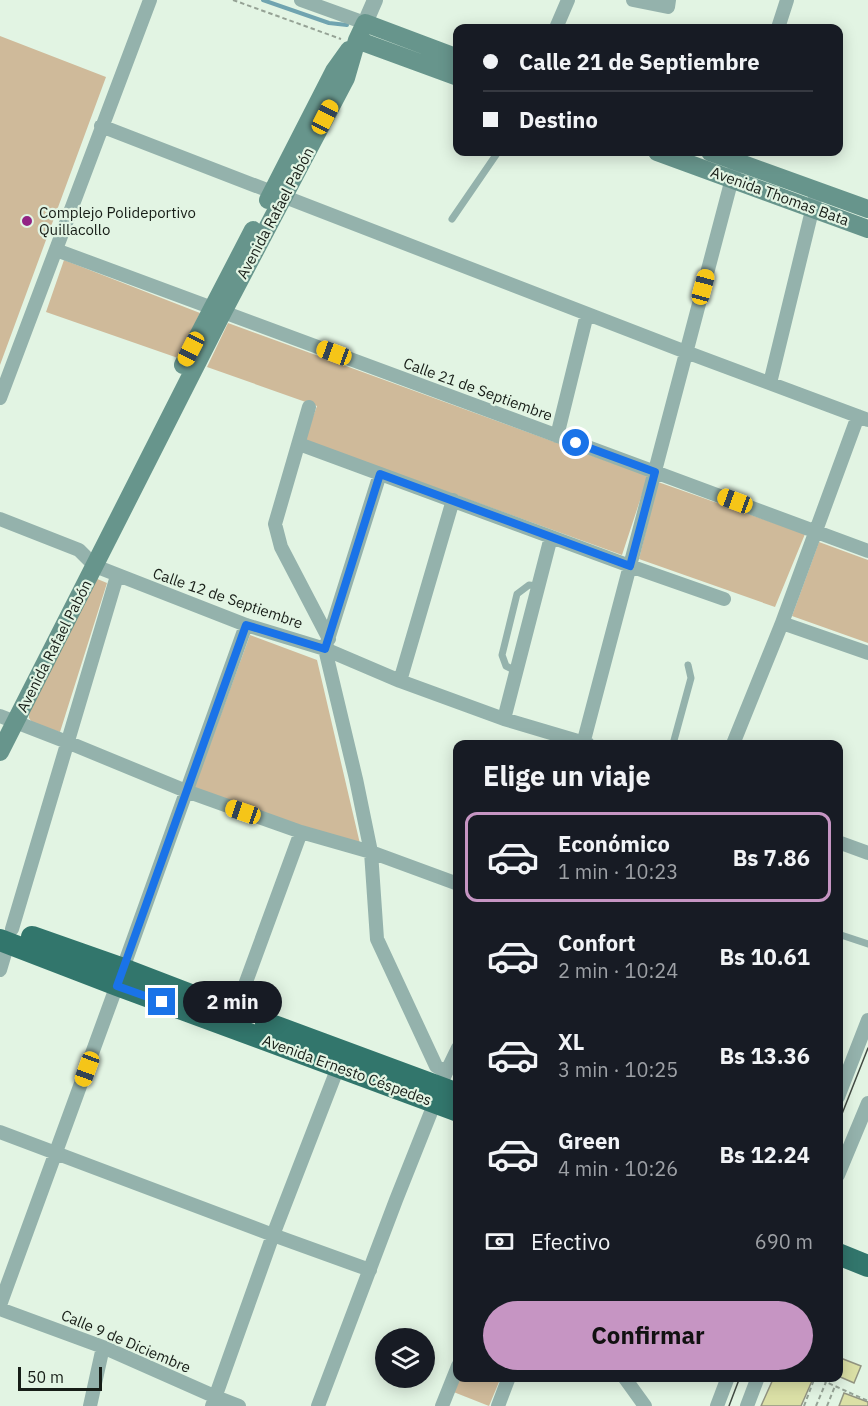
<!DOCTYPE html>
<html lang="es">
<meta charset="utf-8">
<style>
:root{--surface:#171b24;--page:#20242c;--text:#f1f3f6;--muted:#9ea1a6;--line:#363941;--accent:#c695c3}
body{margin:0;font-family:"IBM Plex Sans",sans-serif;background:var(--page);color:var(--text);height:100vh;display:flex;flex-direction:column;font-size:22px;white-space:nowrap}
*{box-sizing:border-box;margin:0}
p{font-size:20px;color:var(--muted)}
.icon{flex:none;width:33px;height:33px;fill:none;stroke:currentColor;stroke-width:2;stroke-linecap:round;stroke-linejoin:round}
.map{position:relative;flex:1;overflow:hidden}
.drawer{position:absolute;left:453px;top:740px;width:390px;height:642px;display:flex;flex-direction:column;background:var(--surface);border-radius:12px;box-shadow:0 3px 15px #0003}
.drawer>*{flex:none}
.hud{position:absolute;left:453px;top:24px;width:390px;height:132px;border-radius:12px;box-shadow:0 3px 15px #0003;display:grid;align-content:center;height:132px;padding:0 30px;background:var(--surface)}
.buttons{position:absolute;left:375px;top:1328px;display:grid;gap:12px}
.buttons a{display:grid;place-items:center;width:60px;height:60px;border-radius:50%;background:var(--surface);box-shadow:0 3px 15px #0003;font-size:30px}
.scale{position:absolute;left:18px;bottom:15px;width:84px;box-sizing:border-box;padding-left:6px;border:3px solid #171d17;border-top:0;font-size:16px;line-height:21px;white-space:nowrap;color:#171d17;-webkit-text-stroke:4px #e2f4e3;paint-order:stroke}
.end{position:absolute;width:27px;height:27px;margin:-14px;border:8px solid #1a73e8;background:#fff;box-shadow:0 0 0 3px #fff}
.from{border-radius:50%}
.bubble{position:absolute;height:42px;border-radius:21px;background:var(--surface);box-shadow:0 3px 15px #0003;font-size:20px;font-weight:700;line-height:42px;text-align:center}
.car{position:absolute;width:18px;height:36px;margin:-18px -9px;border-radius:8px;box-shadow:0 0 4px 2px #0007;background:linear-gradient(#f5c518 24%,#345 0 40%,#f5c518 0 76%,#345 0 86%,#f5c518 0)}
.hud b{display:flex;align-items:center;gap:21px;height:57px;font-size:22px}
.hud b+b{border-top:2px solid var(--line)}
.hud i{width:15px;height:15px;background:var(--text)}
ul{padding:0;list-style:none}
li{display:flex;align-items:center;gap:18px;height:90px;margin:0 12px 9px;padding:0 18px;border:3px solid transparent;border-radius:12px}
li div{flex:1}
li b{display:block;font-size:22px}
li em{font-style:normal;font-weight:700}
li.current{border-color:var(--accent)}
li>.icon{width:54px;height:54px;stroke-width:1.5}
h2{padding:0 30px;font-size:27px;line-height:72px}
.pay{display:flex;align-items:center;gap:15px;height:66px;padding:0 30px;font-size:22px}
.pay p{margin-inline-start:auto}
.primary-button{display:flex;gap:12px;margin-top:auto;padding:12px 30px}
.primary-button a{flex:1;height:69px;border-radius:36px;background:var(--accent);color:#111;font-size:24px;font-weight:700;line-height:69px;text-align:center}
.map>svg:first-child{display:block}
.green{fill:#cfba9a}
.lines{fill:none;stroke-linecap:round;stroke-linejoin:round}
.stream{stroke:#70a4b0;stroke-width:4}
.building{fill:#dbe0a6;stroke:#929481;stroke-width:1.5}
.path{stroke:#95a295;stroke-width:2;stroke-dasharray:4.5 3;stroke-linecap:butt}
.service{stroke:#94b2ac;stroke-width:7}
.minor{stroke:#94b2ac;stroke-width:14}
.tertiary{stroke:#94b2ac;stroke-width:16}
.secondary{stroke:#67958c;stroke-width:18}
.trunk{stroke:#32766c;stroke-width:22}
.tram{stroke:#424b43;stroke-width:1.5}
.route{stroke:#1a73e8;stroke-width:8}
.poi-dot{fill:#922384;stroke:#e2f4e3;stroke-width:2}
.labels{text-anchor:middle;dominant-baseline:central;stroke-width:4.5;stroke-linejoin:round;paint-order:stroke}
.street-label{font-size:15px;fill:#171d17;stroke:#e2f4e3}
.poi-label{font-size:15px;fill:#171d17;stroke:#e2f4e3;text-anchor:start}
</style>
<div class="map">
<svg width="868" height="1406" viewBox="0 0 868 1406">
<rect width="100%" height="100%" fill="#e2f4e3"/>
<path class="green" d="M0,36L106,77L0,365Z
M64,260L200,313L178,358L46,312Z
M228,323L648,476L622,555L304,440L317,406L207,367Z
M658,482L805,534L775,607L639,559Z
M819,542L868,560V643L792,616Z
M95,578L107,583L60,732L33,724L29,718V711Z
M250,635L317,660L361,848L194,788Z
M458,1377H501L489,1406L451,1391Z"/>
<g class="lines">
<path class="stream" d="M263,0L329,23L347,25"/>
</g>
<path class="building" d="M838,1357L861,1366L854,1383L838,1376Z
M774,1377H802L812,1381L801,1406H761Z
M844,1393L868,1402V1406H839Z"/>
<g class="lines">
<path class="path" d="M233,0L341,39
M815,1377L868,1401
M804,1406L815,1377
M816,1406L826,1382
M827,1406L835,1386"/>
<path class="service" d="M452,219L498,152
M516,671L506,666L502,655L517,594L529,585L538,586
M673,744L691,678L688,665
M838,934L868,944"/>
<path class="minor" d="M301,0L365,23
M633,0L668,7L669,0
M556,28L568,0
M778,28L787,0
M101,126L686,352L868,420
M56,250L868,551
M770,383L817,190
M0,398L150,0
M309,407L275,524L281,547L329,639
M557,436L587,314
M299,444L630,566L724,599
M380,474L325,649L356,779L371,852L377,939L436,1066L446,1072
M0,519L79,550L95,566L246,625L325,649L400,681L504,719L588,744
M782,623L868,653
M400,681L453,500
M0,716L67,742L186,791L301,832L371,852L458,884
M504,719L551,537
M583,744L739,152
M733,744L782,623L858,416
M838,842L868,853
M12,929L117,576
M0,970L8,943
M235,1012L301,832
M443,1079L458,1048
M838,1097L868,1020
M0,1132L273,1235L370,1270
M838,1175L868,1103
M0,1305L117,985L246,625
M0,1309L103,1347L216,1397L239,1406
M624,1377L645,1406
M90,1406L103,1347
M212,1406L273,1235L340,1062
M318,1406L396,1200L437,1097
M442,1406L458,1366
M498,1406L509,1377
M717,1406L728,1377
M747,1406L758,1377"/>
<path class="tertiary" d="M365,23L375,0"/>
<path class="secondary" d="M357,40L458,77
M657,152L868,229
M710,152L868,209
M268,200L334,71L349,50
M183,365L253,230
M0,752L223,312L346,78L357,40L365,23L458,58"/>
<path class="trunk" d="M32,937L123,969L235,1012
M0,940L117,985L458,1111
M266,1023L458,1094
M838,1254L868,1266"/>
<path class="tram" d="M838,1124L868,1048
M729,1406L740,1377"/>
</g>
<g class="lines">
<path class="route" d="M162,1002L117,986L246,625L325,649L380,474L630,566L655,472L576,443"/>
</g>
<circle class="poi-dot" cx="27" cy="221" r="6"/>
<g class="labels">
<g class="street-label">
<text transform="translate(780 196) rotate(20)">Avenida Thomas Bata</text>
<text transform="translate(275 213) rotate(-62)">Avenida Rafael Pabón</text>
<text transform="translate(478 389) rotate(20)">Calle 21 de Septiembre</text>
<text transform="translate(228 598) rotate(19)">Calle 12 de Septiembre</text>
<text transform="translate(54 646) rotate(-63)">Avenida Rafael Pabón</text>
<text transform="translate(347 1070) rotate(20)">Avenida Ernesto Céspedes</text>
<text transform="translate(126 1341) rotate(23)">Calle 9 de Diciembre</text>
</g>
<g class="poi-label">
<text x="39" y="212">Complejo Polideportivo<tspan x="39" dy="17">Quillacollo</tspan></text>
</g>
</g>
</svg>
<div class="buttons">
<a><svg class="icon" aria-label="layers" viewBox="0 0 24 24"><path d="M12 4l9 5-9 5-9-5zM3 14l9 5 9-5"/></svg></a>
</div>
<div class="scale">50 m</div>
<i class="end from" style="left:576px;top:443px"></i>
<i class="end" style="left:162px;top:1002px"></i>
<div class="bubble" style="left:183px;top:981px;width:99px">2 min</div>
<i class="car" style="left:325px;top:117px;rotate:27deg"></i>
<i class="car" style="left:703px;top:287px;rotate:15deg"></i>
<i class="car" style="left:191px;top:349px;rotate:207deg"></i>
<i class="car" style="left:334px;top:353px;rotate:290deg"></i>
<i class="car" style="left:735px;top:501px;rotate:290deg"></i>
<i class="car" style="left:243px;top:812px;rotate:289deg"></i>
<i class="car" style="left:87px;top:1069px;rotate:200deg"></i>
<div class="hud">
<b><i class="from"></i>Calle 21 de Septiembre</b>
<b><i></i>Destino</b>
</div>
<section class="drawer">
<h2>Elige un viaje</h2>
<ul>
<li class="current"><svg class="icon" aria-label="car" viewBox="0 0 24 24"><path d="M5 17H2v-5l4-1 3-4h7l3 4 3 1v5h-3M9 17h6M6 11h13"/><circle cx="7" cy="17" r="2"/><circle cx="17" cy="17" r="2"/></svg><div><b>Económico</b><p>1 min · 10:23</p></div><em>Bs 7.86</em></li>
<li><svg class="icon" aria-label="car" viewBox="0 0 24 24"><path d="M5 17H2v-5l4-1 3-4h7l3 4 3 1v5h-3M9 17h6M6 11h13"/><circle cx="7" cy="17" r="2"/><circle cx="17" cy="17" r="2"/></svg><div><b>Confort</b><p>2 min · 10:24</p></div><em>Bs 10.61</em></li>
<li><svg class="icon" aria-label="car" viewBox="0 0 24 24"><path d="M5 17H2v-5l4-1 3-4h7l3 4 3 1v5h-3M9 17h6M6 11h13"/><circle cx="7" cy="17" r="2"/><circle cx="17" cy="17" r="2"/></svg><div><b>XL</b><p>3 min · 10:25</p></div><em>Bs 13.36</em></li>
<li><svg class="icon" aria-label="car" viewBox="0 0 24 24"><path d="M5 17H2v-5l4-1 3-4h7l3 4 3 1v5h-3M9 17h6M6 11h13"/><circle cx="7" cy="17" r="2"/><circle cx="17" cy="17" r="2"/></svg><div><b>Green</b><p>4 min · 10:26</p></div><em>Bs 12.24</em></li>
</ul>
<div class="pay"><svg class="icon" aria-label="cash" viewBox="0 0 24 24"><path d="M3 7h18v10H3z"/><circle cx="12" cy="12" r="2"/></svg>Efectivo<p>690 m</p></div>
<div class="primary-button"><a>Confirmar</a></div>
</section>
</div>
